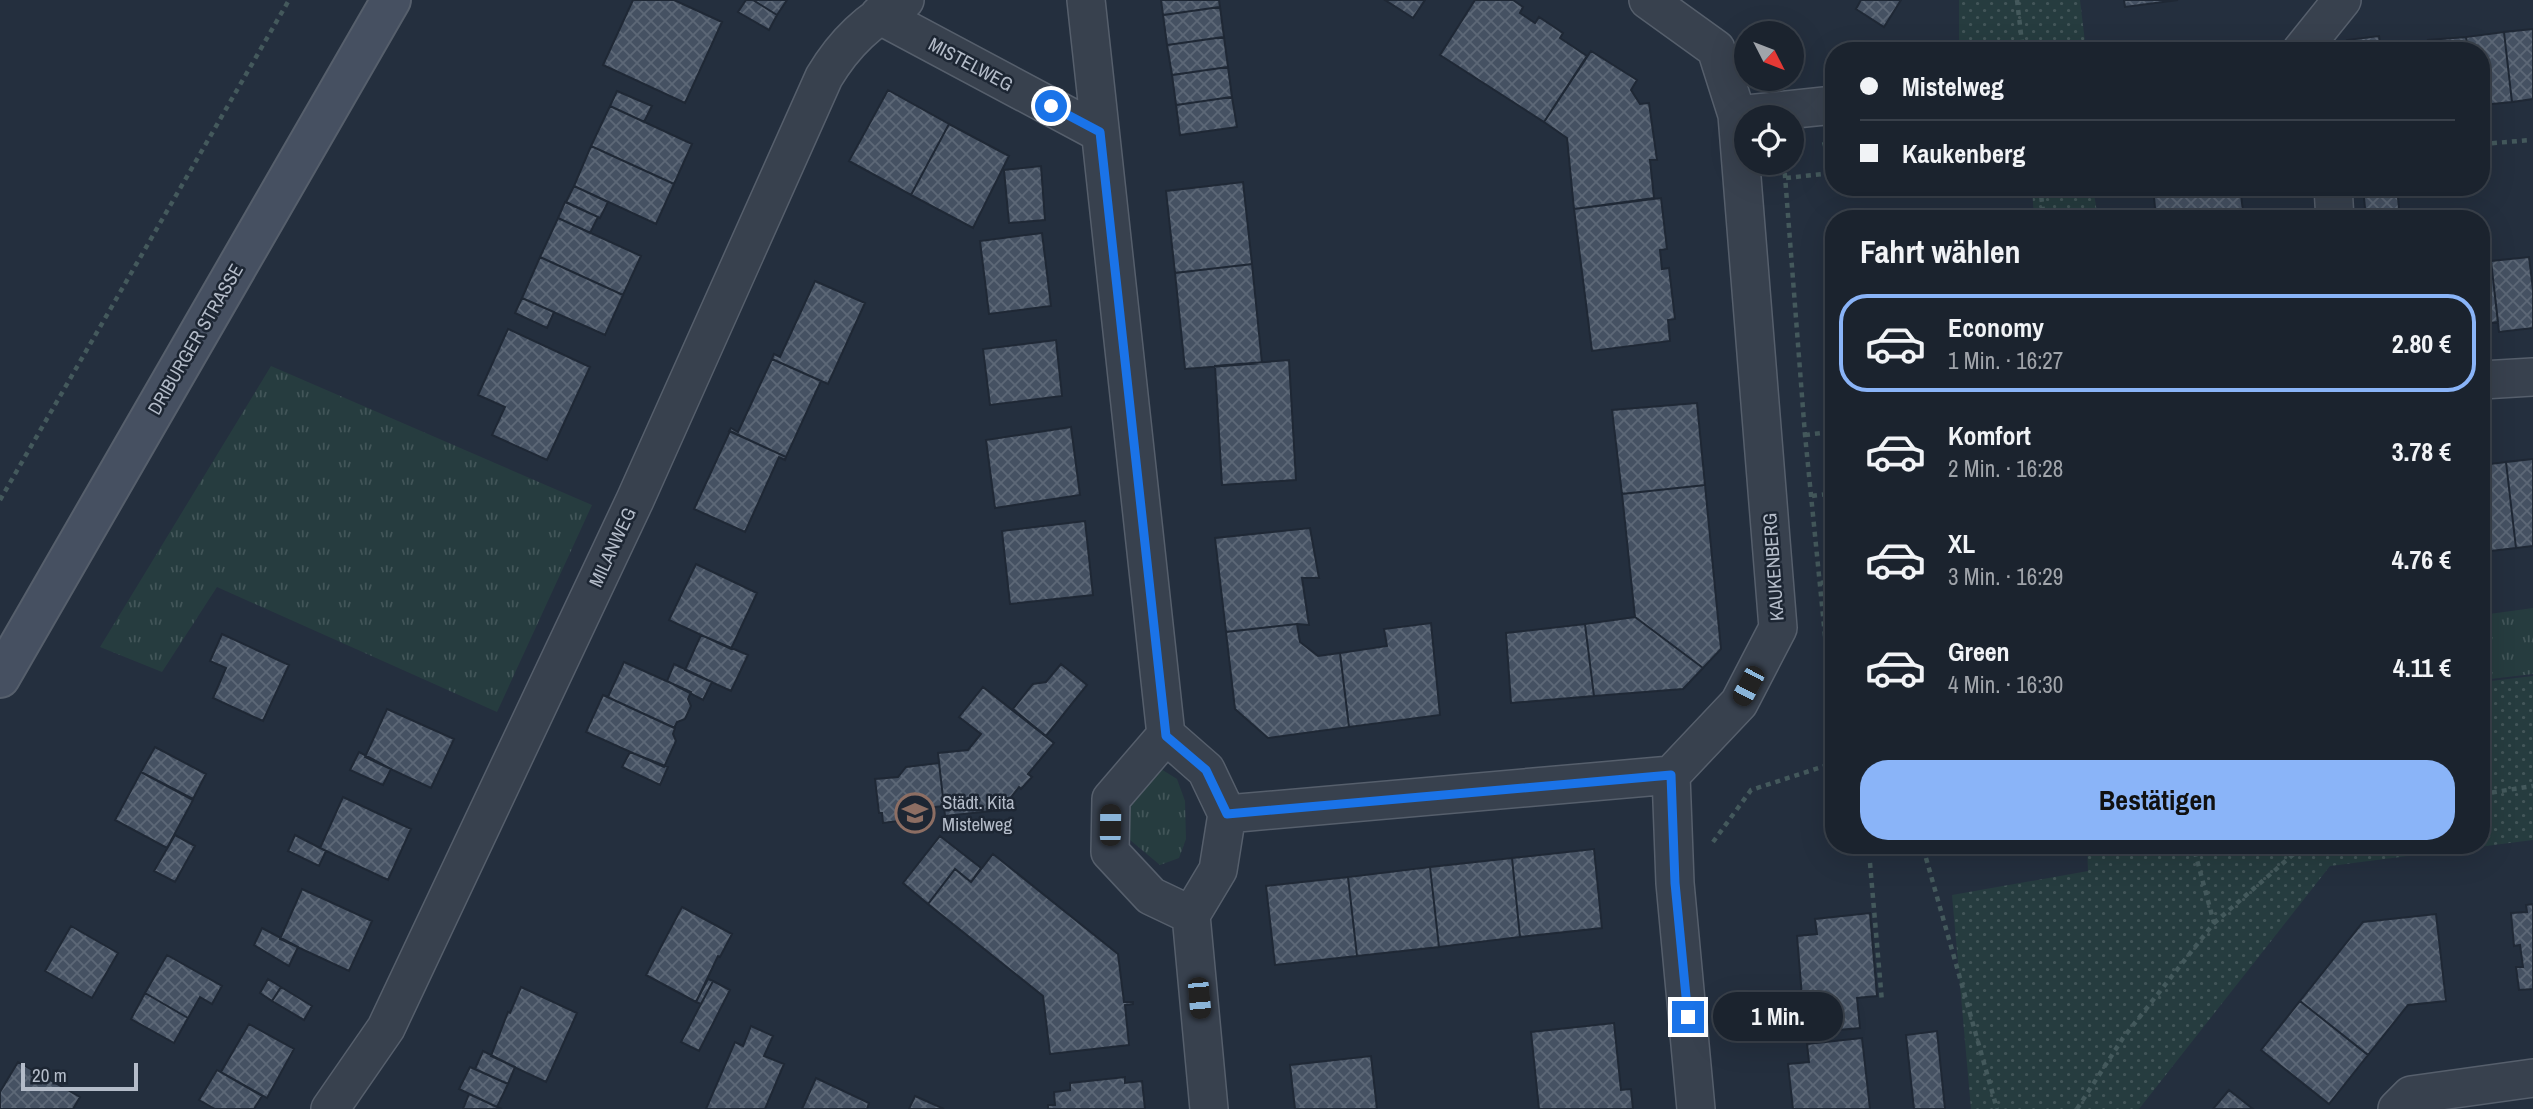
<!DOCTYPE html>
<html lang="de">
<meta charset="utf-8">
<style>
:root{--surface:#1b232e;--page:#282f3a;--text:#f1f3f6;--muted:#a0a4aa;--line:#39404a;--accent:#8ab4f8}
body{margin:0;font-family:"Archivo Narrow",sans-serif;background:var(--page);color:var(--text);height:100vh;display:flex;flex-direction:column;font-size:26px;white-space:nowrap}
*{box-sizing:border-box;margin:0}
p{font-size:23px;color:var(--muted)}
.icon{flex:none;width:38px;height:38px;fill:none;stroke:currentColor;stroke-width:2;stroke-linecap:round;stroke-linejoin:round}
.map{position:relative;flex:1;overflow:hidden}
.details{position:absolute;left:1825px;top:210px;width:665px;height:644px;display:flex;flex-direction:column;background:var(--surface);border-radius:28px;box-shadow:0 7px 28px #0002,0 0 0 2px var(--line)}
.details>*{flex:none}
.top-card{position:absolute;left:1825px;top:42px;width:665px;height:154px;border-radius:28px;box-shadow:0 7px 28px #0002,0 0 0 2px var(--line);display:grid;align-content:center;height:154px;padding:0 35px;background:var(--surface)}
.needle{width:46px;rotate:132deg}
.controls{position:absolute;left:1734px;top:21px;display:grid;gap:14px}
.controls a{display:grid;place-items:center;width:70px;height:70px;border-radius:50%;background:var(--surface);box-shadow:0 7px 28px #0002,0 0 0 2px var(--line);font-size:35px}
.scale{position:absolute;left:21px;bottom:18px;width:117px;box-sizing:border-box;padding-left:7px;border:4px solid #b4bcc9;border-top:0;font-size:19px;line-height:24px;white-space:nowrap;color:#b4bcc9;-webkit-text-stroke:5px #1d2633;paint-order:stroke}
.end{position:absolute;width:32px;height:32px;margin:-16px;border:9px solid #1a73e8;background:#fff;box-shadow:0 0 0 4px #fff}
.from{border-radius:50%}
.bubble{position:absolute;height:49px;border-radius:24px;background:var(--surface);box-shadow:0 7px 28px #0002,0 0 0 2px var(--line);font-size:23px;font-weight:800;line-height:49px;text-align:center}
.car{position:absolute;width:21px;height:42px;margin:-21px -10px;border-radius:9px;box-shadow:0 0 5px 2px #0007;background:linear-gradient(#222 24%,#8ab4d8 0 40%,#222 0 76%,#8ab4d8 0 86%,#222 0)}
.top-card b{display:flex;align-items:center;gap:24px;height:66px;font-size:26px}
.top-card b+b{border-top:2px solid var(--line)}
.top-card i{width:18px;height:18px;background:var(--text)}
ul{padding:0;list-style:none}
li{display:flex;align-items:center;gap:21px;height:98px;margin:0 14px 10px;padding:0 21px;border:4px solid transparent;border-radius:28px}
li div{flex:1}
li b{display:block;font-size:26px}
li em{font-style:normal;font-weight:800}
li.selected{border-color:var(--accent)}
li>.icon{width:63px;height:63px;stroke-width:1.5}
h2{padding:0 35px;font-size:32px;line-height:84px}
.cta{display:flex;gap:14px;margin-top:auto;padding:14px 35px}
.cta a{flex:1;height:80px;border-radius:28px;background:var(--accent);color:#111;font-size:28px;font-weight:800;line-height:80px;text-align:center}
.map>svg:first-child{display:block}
.grass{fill:url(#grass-tufts)}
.park{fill:url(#park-dots)}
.building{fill:url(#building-cross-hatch);stroke:#1f2835;stroke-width:2}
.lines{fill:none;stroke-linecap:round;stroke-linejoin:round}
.minor-casing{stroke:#565f6c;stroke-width:40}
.secondary-casing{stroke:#565f6c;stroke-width:42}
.path{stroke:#44595c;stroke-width:4.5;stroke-dasharray:5 5;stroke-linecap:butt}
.minor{stroke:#38414e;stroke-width:37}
.secondary{stroke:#465061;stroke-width:38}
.route{stroke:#1a73e8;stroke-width:9}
.labels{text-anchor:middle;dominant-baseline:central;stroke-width:5;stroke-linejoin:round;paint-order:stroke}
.street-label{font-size:19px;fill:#b4bcc9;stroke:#1d2633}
.poi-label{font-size:19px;fill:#b4bcc9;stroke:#1d2633;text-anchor:start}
</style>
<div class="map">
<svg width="2533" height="1109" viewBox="0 0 2533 1109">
<defs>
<pattern id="grass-tufts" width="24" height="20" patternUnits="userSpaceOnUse" patternTransform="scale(1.75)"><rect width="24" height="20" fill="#263c3f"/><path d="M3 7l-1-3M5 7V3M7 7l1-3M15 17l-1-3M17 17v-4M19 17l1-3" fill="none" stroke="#435659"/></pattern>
<pattern id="park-dots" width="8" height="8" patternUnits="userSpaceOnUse" patternTransform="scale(1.75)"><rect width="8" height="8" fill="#263c3f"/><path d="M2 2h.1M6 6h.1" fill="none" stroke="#435659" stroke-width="1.8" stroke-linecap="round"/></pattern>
<pattern id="building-cross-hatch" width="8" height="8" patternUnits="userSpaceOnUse" patternTransform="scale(1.75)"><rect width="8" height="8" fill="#455162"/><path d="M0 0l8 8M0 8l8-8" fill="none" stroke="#5d6877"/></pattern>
</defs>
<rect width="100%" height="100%" fill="#242f3e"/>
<path class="grass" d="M271,366L592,505L497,712L217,587L162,672L100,647Z
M2533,608V674L2482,680V615Z
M1161,769L1177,779L1185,801L1186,839L1179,858L1160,865L1124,835L1121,807Z"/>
<path class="park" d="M1959,0H2080L2085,42L1959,51Z
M2032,187H2093L2098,219H2034Z
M2533,676V840L2330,866L2139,1109H1971L1952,895L2088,871L2087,845H2482V682Z"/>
<path class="building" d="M633,0H674L722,22L685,103L603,65Z
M746,0H753L777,15L769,30L738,12Z
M753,0H787L777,15Z
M1161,0H1219L1220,7L1163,15Z
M1385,0H1425L1413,18Z
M1475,0H1513L1523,7L1520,13L1535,23L1539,17L1563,33L1560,38L1587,56L1544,122L1440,55Z
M1861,0H1901L1884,27L1856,9Z
M2124,0H2178L2125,7Z
M1220,7L1224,37L1167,45L1163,15Z
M2533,29V99L2512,102L2504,32Z
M2504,32L2512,102L2482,105V51H2468L2466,37Z
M2379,36L2381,51H2348L2347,40Z
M1224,37L1228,67L1172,75L1167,45Z
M2466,37L2468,51H2429L2428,40Z
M1591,51L1637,80L1631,90L1640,104L1649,103L1657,160H1650L1654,198L1574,209L1567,138L1544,122Z
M1228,67L1232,97L1176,105L1172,75Z
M888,90L949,124L911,195L849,161Z
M617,91L652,106L644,122L610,106Z
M1232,97L1237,127L1180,135L1176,105Z
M610,106L692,144L674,184L591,146Z
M949,124L1009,156L973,228L911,195Z
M591,146L674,184L656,224L574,186Z
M1041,166L1045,220L1009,223L1004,170Z
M1243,182L1252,264L1175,273L1166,191Z
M574,186L608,202L600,218L566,202Z
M2153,187H2238L2154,197Z
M2240,187L2244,219H2156L2154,197Z
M2363,187H2397L2400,219H2366Z
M1661,198L1667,249L1660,250L1662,269L1669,268L1675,319L1668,320L1670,341L1592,351L1574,209Z
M565,202L598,217L590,233L558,218Z
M558,218L641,256L623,295L540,257Z
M1042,233L1051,306L989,314L980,241Z
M2490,253L2498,322L2482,324V254Z
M540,257L623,295L605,335L522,298Z
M2529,257L2533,290V328L2499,332L2491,261Z
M1252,264L1262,363L1185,369L1175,273Z
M815,281L865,303L828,384L772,359L774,354L780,357Z
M522,298L554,312L547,328L515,313Z
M508,329L590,367L547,460L492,435L505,407L478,395Z
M1056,340L1062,396L990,405L983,349Z
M772,359L821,381L786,457L729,431L731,428L738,432Z
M1289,360L1296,480L1222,485L1215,366Z
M1697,403L1705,485L1622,494L1612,410Z
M1071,427L1080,495L995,508L986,440Z
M730,431L786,457L785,460L779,457L745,532L694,509Z
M2533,459V546L2516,548L2506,462Z
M2506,462L2516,548L2482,552V465Z
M1705,485L1721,649L1703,668L1635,617L1622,494Z
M1085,521L1093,595L1010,604L1002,531Z
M1310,528L1319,578H1302L1309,625L1297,624L1226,632L1215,538Z
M696,564L757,593L731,649L669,620Z
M1635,617L1703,668L1683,689L1594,696L1585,624Z
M1431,623L1440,715L1349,727L1340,653L1387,646L1384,629Z
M1297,624L1300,642L1318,656L1340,653L1349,727L1268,738L1235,709L1226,632Z
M1585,624L1594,696L1511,703L1506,633Z
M222,634L289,665L263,721L213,698L226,668L210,661Z
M701,635L748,655L731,691L685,670Z
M624,662L691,692L688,699L691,706L685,719L677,722L674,728L603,695L608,697Z
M674,664L712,682L703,700L667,681Z
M1061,664L1087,685L1046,736L1013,709L1033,684L1046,682Z
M983,687L1054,743L1028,774L1032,777L1021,789L1019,787L1001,810L945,816L938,753L968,750L981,734L959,717Z
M603,695L675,728L673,734L676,741L664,767L586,732Z
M387,709L454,739L431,788L365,757Z
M155,747L206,774L193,799L141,772Z
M359,752L391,769L383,785L350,770Z
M630,752L668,767L660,785L622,767Z
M939,763L944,806L906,810L907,820L883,823L882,813H879L875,779L898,777L906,767Z
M141,772L193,800L167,848L115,820Z
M343,797L411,829L388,880L320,848Z
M175,835L195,846L175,882L154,871Z
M295,835L326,851L319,866L288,851Z
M940,836L981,868L971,882L955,869L928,904L903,883Z
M1594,849L1602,928L1520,937L1512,858Z
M993,854L1118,954L1124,1002H1133V1004L1125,1005L1129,1045L1050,1054L1043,996L928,904L955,869L971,882Z
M1512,858L1520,937L1439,947L1430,867Z
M1430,867L1439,947L1357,956L1348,877Z
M1348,877L1357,956L1275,965L1266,886Z
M302,889L372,921L349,971L280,939Z
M2533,904V989L2519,990L2516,967H2523L2520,945L2514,946L2511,913L2527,912L2526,905Z
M682,907L732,934L720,957L718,956L696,1002L646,975Z
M1870,913L1877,996L1857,998L1860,1028L1805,1033L1797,936L1817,934L1815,919Z
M2436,914L2446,1001L2408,1005L2368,1055L2300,1001L2363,922Z
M71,926L118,953L92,998L45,971Z
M262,928L298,947L289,966L254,945Z
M167,955L222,986L212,1004L200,997L188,1018L145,993Z
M268,979L281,987L272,1001L260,993Z
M708,979L713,981L701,1004L696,1002Z
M713,981L730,990L699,1051L681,1042Z
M281,987L312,1006L304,1020L272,1001Z
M521,987L577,1013L546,1082L491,1056L508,1012L510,1013Z
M145,993L188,1018L174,1043L131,1019Z
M2300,1001L2368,1055L2329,1104L2261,1050Z
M1614,1023L1621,1090L1631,1089L1633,1109H1539L1531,1032Z
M249,1024L294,1049L267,1098L221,1072Z
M751,1026L773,1036L764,1056L784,1064L765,1109H706L735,1042L743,1046Z
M1937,1031L1945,1109H1914L1906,1035Z
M1862,1038L1870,1109H1793L1788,1064L1809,1062L1807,1044Z
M483,1051L515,1067L508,1084L475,1069Z
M1371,1056L1377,1109H1295L1290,1065Z
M18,1062L80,1097L73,1109H0V1092Z
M470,1067L508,1084L497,1107L459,1089Z
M217,1070L262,1096L254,1109H215L199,1100Z
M1125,1077V1083L1142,1081L1145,1109H1048V1105H1055L1054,1092L1070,1090V1083Z
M816,1078L869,1103L867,1109H802Z
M2229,1090L2253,1109H2213Z
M469,1094L497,1107L502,1109H463Z
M915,1096L944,1109H909Z"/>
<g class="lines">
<g class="minor-casing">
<path id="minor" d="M1086,0L1166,735L1206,770L1227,814L1218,870L1191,915L1209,1109
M1648,0L1716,49L1737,115L1778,628L1739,703L1671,775L1675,883L1696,1109
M879,15L1100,133
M2301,51L2342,0
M1737,115L1834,105
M2333,187L2335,219
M2482,380L2533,377
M1166,735L1111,799L1110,852L1151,896L1191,915
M1227,814L1671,775
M330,1109L386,1028L635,500L824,77C845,42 869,20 905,0
M2397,1109L2411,1095L2533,1078"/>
</g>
<g class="secondary-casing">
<path id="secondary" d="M0,678L391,0"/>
</g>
<path class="path" d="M2017,0L2023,51
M1824,142L1834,178
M2482,144L2531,140
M1784,163L1805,435L1834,726
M1786,178L1832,173
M1837,187L1838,190
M2040,187L2044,219
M1834,380L1827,387L1834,471
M1805,435L1830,432
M1812,496L1834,493
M0,500L289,0
M1821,583L1834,580
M2482,794L2533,786
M1713,842L1751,790L1834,763
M1926,858L1997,1109
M1870,863L1882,1002
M2214,923L2304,845
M2077,1109L2123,1038L2214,923L2193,845"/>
<use href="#minor" class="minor"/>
<use href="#secondary" class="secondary"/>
</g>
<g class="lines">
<path class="route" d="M1051,106L1100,132L1166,736L1206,770L1227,814L1671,775L1675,883L1688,1017"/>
</g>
<defs>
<g id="school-ring" transform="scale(2.0125)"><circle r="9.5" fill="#1d2633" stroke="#8d6e63" stroke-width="1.5"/><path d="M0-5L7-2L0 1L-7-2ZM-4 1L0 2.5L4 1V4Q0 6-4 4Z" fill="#8d6e63"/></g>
</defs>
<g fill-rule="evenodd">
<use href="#school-ring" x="915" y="813"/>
</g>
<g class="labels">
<g class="street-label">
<text transform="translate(971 64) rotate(28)">MISTELWEG</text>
<text transform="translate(195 339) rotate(-60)">DRIBURGER STRASSE</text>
<text transform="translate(612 547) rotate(-65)">MILANWEG</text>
<text transform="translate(1773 567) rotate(-94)">KAUKENBERG</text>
</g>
<g class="poi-label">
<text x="942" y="802">Städt. Kita<tspan x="942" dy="22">Mistelweg</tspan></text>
</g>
</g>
</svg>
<div class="controls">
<a><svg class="needle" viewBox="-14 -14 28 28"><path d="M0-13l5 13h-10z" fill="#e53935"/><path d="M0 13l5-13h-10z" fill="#a0a4aa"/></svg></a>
<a><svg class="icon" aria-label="locate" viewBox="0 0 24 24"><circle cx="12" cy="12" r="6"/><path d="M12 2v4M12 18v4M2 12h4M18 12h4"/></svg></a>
</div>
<div class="scale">20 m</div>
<i class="end from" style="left:1051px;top:106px"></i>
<i class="end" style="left:1688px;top:1017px"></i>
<div class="bubble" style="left:1713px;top:992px;width:130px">1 Min.</div>
<i class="car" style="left:1748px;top:686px;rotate:208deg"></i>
<i class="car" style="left:1110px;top:825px;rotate:1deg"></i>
<i class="car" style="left:1199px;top:998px;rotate:175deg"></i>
<div class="top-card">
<b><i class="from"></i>Mistelweg</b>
<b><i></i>Kaukenberg</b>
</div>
<section class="details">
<h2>Fahrt wählen</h2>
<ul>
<li class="selected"><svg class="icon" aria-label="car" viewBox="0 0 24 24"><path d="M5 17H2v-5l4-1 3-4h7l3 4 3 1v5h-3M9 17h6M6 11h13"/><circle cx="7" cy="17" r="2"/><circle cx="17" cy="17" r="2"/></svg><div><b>Economy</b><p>1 Min. · 16:27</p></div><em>2.80 €</em></li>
<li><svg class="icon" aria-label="car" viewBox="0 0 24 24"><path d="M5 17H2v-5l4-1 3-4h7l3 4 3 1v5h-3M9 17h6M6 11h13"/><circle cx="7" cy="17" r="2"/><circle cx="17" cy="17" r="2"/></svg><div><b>Komfort</b><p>2 Min. · 16:28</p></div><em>3.78 €</em></li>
<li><svg class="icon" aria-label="car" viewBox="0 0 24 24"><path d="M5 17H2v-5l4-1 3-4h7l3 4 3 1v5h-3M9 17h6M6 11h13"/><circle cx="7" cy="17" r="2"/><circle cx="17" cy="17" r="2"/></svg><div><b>XL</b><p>3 Min. · 16:29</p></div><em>4.76 €</em></li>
<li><svg class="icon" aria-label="car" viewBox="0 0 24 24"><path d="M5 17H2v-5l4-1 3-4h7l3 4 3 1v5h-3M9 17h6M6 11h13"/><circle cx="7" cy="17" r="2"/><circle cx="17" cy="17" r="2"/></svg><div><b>Green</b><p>4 Min. · 16:30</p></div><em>4.11 €</em></li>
</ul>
<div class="cta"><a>Bestätigen</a></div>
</section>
</div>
